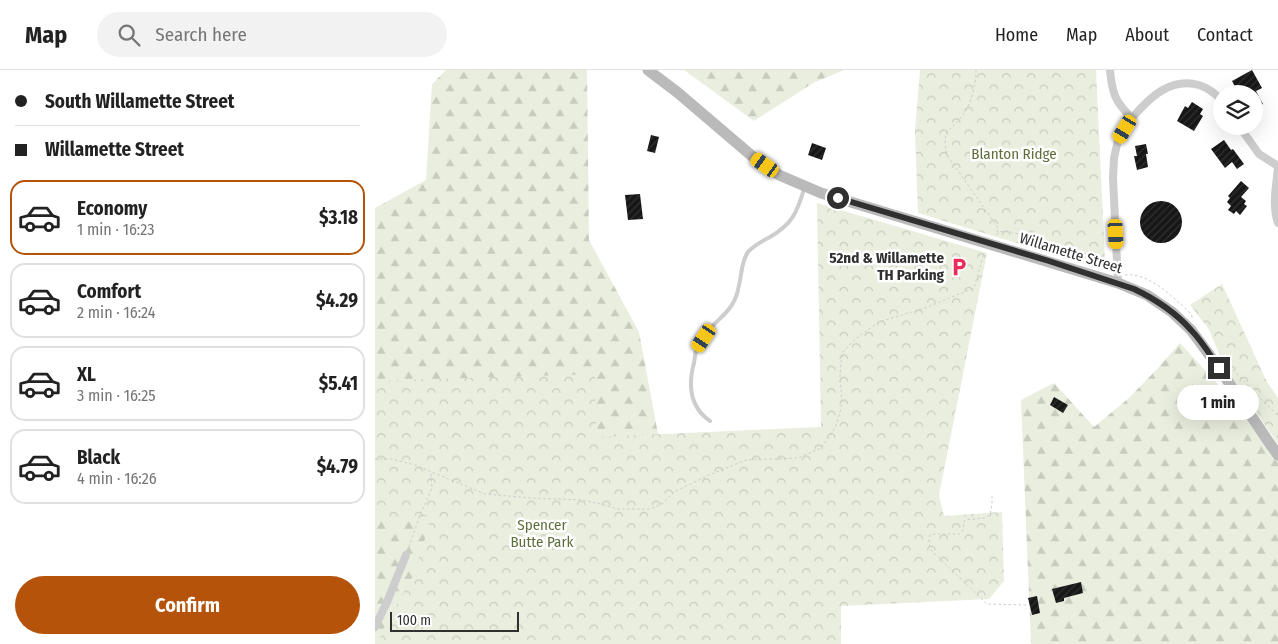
<!DOCTYPE html>
<meta charset="utf-8">
<style>
:root{--surface:#fff;--page:#f2f2f2;--text:#222;--muted:#767676;--line:#e0e0e0;--accent:#b45309}
body{margin:0;font-family:"Fira Sans Condensed",sans-serif;background:var(--page);color:var(--text);height:100vh;display:flex;flex-direction:column;font-size:19px;white-space:nowrap}
*{box-sizing:border-box;margin:0}
p{font-size:16px;color:var(--muted)}
.icon{flex:none;width:28px;height:28px;fill:none;stroke:currentColor;stroke-width:2;stroke-linecap:round;stroke-linejoin:round}
.map{position:relative;flex:1;overflow:hidden}
.side{display:flex;flex-direction:column;background:var(--surface);width:375px}
.side>*{flex:none}
.guide{display:grid;align-content:center;height:110px;padding:0 15px;background:var(--surface)}
.tools{position:absolute;left:838px;top:15px;display:grid;gap:10px}
.tools a{display:grid;place-items:center;width:50px;height:50px;border-radius:50%;background:var(--surface);box-shadow:0 5px 20px #0002;font-size:25px}
.scale{position:absolute;left:15px;bottom:12px;width:129px;box-sizing:border-box;padding-left:5px;border:2px solid #303030;border-top:0;font-size:14px;line-height:18px;white-space:nowrap;color:#303030;-webkit-text-stroke:4px #fff;paint-order:stroke}
.end{position:absolute;width:22px;height:22px;margin:-11px;border:6px solid #303030;background:#fff;box-shadow:0 0 0 2px #fff}
.from{border-radius:50%}
.bubble{position:absolute;height:35px;border-radius:18px;background:var(--surface);box-shadow:0 5px 20px #0002;font-size:16px;font-weight:700;line-height:35px;text-align:center}
.car{position:absolute;width:15px;height:30px;margin:-15px -8px;border-radius:6px;box-shadow:0 0 4px 1px #0007;background:linear-gradient(#f5c518 24%,#345 0 40%,#f5c518 0 76%,#345 0 86%,#f5c518 0)}
.guide b{display:flex;align-items:center;gap:18px;height:48px;font-size:19px}
.guide b+b{border-top:1px solid var(--line)}
.guide i{width:12px;height:12px;background:var(--text)}
ul{padding:0;list-style:none}
li{display:flex;align-items:center;gap:15px;height:75px;margin:0 10px 8px;padding:0 5px;border:2px solid var(--line);border-radius:15px}
li div{flex:1}
li b{display:block;font-size:19px}
li em{font-style:normal;font-weight:700}
li.current{border-color:var(--accent)}
li>.icon{width:45px;height:45px;stroke-width:1.5}
.button{display:flex;gap:10px;margin-top:auto;padding:10px 15px}
.button a{flex:1;height:58px;border-radius:30px;background:var(--accent);color:#fff;font-size:20px;font-weight:700;line-height:58px;text-align:center}
header{display:flex;align-items:center;gap:30px;box-sizing:border-box;height:70px;padding:0 25px;background:var(--surface);border-bottom:1px solid var(--line)}
header strong{font-size:24px}
nav{display:flex;gap:28px;margin-inline-start:auto;font-size:18px}
.search{width:350px;height:45px;background:var(--page);display:flex;align-items:center;gap:12px;box-sizing:border-box;padding:0 18px;border-radius:28px;color:var(--muted);font-size:19px}
main{display:flex;flex:1;min-height:0}
.map>svg:first-child{display:block}
.forest{fill:url(#forest-firs)}
.park{fill:url(#park-crowns)}
.building{fill:url(#building-hatch)}
.lines{fill:none;stroke-linecap:round;stroke-linejoin:round}
.path{stroke:#cdcdcd;stroke-width:1;stroke-dasharray:2.5 2.5;stroke-linecap:butt}
.service{stroke:#cdcdcd;stroke-width:4}
.minor{stroke:#cdcdcd;stroke-width:8}
.secondary{stroke:#bababa;stroke-width:11}
.route{stroke:#303030;stroke-width:6}
.labels{text-anchor:middle;dominant-baseline:central;stroke-width:5;stroke-linejoin:round;paint-order:stroke}
.park-label{font-size:15px;fill:#5c6f3b;stroke:#fff}
.street-label{font-size:15px;fill:#303030;stroke:#fff}
.poi-label{font-size:15px;font-weight:bold;fill:#303030;stroke:#fff;text-anchor:end}
</style>
<header>
<strong>Map</strong>
<div class="search"><svg class="icon" aria-label="search" viewBox="0 0 24 24"><circle cx="10" cy="10" r="6"/><path d="M15 15l6 6"/></svg>Search here</div>
<nav><a>Home</a><a>Map</a><a>About</a><a>Contact</a></nav>
</header>
<main>
<section class="side">
<div class="guide">
<b><i class="from"></i>South Willamette Street</b>
<b><i></i>Willamette Street</b>
</div>
<ul>
<li class="current"><svg class="icon" aria-label="car" viewBox="0 0 24 24"><path d="M5 17H2v-5l4-1 3-4h7l3 4 3 1v5h-3M9 17h6M6 11h13"/><circle cx="7" cy="17" r="2"/><circle cx="17" cy="17" r="2"/></svg><div><b>Economy</b><p>1 min · 16:23</p></div><em>$3.18</em></li>
<li><svg class="icon" aria-label="car" viewBox="0 0 24 24"><path d="M5 17H2v-5l4-1 3-4h7l3 4 3 1v5h-3M9 17h6M6 11h13"/><circle cx="7" cy="17" r="2"/><circle cx="17" cy="17" r="2"/></svg><div><b>Comfort</b><p>2 min · 16:24</p></div><em>$4.29</em></li>
<li><svg class="icon" aria-label="car" viewBox="0 0 24 24"><path d="M5 17H2v-5l4-1 3-4h7l3 4 3 1v5h-3M9 17h6M6 11h13"/><circle cx="7" cy="17" r="2"/><circle cx="17" cy="17" r="2"/></svg><div><b>XL</b><p>3 min · 16:25</p></div><em>$5.41</em></li>
<li><svg class="icon" aria-label="car" viewBox="0 0 24 24"><path d="M5 17H2v-5l4-1 3-4h7l3 4 3 1v5h-3M9 17h6M6 11h13"/><circle cx="7" cy="17" r="2"/><circle cx="17" cy="17" r="2"/></svg><div><b>Black</b><p>4 min · 16:26</p></div><em>$4.79</em></li>
</ul>
<div class="button"><a>Confirm</a></div>
</section>
<div class="map">
<svg width="903" height="574" viewBox="0 0 903 574">
<defs>
<pattern id="forest-firs" width="22" height="20" patternUnits="userSpaceOnUse" patternTransform="scale(1.25)"><rect width="22" height="20" fill="#e9eede"/><path d="M5 1l3.5 6h-7zM16 11l3.5 6h-7z" fill="#c8ccbf"/></pattern>
<pattern id="park-crowns" width="20" height="18" patternUnits="userSpaceOnUse" patternTransform="scale(1.25)"><rect width="20" height="18" fill="#e9eede"/><path d="M2 6a3 3 0 1 1 6 0M12 15a3 3 0 1 1 6 0" fill="none" stroke="#c8ccbf"/></pattern>
<pattern id="building-hatch" width="6" height="6" patternUnits="userSpaceOnUse" patternTransform="scale(1.25)"><rect width="6" height="6" fill="#171717"/><path d="M-1 1l2-2M0 6l6-6M5 7l2-2" fill="none" stroke="#303030"/></pattern>
</defs>
<rect width="100%" height="100%" fill="#fff"/>
<path class="forest" d="M71,0H212L214,170L264,262L283,364L230,574H0V138L51,110L57,14Z
M309,0H469L438,13L379,51Z
M805,273L848,320L903,384V574H656L646,330L679,313L719,357L754,328L783,298Z"/>
<path class="park" d="M545,0H721L730,190L728,195L723,198L543,143L540,61Z
M442,133L612,183L564,425L569,446L627,442L629,511L614,529L466,536V574H3L8,560L40,502L57,445L0,447V311L220,304L221,367L446,357Z
M847,214L892,312L903,328V374L850,297L833,258L815,235Z"/>
<path class="building" d="M877,0L887,18L881,21L888,34L879,39V24H864L857,11Z
M817,32L828,39L825,44L828,46L819,61L802,51L810,36L813,38Z
M276,65L284,67L280,83L272,81Z
M849,70L856,80L858,79L869,94L862,99L857,92L850,98L836,79Z
M437,73L451,78L447,90L433,85Z
M771,74L773,84H771L773,97L762,100L759,86H762L760,76Z
M866,111L874,118L866,127L871,131L869,134L872,136L865,145L861,141L859,144L853,140L856,136L852,132L855,128L853,126Z
M265,124L268,149L253,150L250,125Z
M765 152a21 21 0 1 1 42 0a21 21 0 1 1-42 0Z
M679,327L693,335L688,343L675,335Z
M706,512L708,523L689,528V531L681,533L677,519Z
M662,526L665,543L657,545L653,528Z"/>
<g class="lines">
<path class="path" d="M601,0C602,12 595,36 588,45C575,62 566,59 572,85L623,158L622,163
M622,165L624,162L632,161L661,169L714,185L719,188L727,197
M750,205C774,202 799,228 815,243L818,248
M858,300L903,346
M0,389H16L40,395L110,424L156,428L206,430L222,433L243,439H276L288,433L299,422L334,405L371,390L423,388L446,378L460,358L465,342L467,332L465,307L466,292L468,282L475,274L483,267L504,252L550,238L599,218L609,183
M617,426V435L615,445L609,448L590,450C587,454 590,461 585,464H560L555,465C553,470 554,477 557,481L612,534L651,535
M34,477L45,445L57,418L56,403"/>
<path class="service" d="M335,351C315,337 313,315 319,293C320,288 320,282 322,278C325,272 331,265 335,259C342,250 353,243 358,233C361,228 363,221 364,215C367,204 366,192 373,182C379,175 387,171 395,167C417,154 422,143 429,119"/>
<path class="minor" d="M735,0C737,23 740,32 757,48L743,70L739,88L738,108L743,213
M757,48C774,28 795,7 824,15C833,18 840,23 846,30
M864,56L884,84L903,96
M903,98C901,117 897,135 903,153
M0,557L12,532L31,485"/>
<path class="secondary" d="M273,0L302,22L377,86L404,105L446,123L743,213L772,225L797,242L816,260L844,298L893,371L903,385"/>
</g>
<g class="lines">
<path class="route" d="M463,128L674,191L759,219C780,229 801,243 816,260C827,271 835,285 844,298"/>
</g>
<defs>
<g id="parking-bare" transform="scale(1.5)"><path d="M-3.5-5.5H1a3.5 3.5 0 0 1 0 7H-1V5.5H-3.5ZM-1-3.4V-.6H.8a1.4 1.4 0 0 0 0-2.8Z" fill="#ee2c5a" stroke="#fff" stroke-width="2.5" paint-order="stroke"/></g>
</defs>
<g fill-rule="evenodd">
<use href="#parking-bare" x="584" y="197"/>
</g>
<g class="labels">
<g class="park-label">
<text x="639" y="84">Blanton Ridge</text>
<text x="167" y="455">Spencer<tspan x="167" dy="17">Butte Park</tspan></text>
</g>
<g class="street-label">
<text transform="translate(696 183) rotate(17)">Willamette Street</text>
</g>
<g class="poi-label">
<text x="569" y="188">52nd &amp; Willamette<tspan x="569" dy="17">TH Parking</tspan></text>
</g>
</g>
</svg>
<div class="tools">
<a><svg class="icon" aria-label="layers" viewBox="0 0 24 24"><path d="M12 4l9 5-9 5-9-5zM3 14l9 5 9-5"/></svg></a>
</div>
<div class="scale">100 m</div>
<i class="end from" style="left:463px;top:128px"></i>
<i class="end" style="left:844px;top:298px"></i>
<div class="bubble" style="left:802px;top:315px;width:82px">1 min</div>
<i class="car" style="left:750px;top:59px;rotate:211deg"></i>
<i class="car" style="left:390px;top:95px;rotate:305deg"></i>
<i class="car" style="left:741px;top:164px;rotate:177deg"></i>
<i class="car" style="left:329px;top:268px;rotate:214deg"></i>
</div>
</main>
